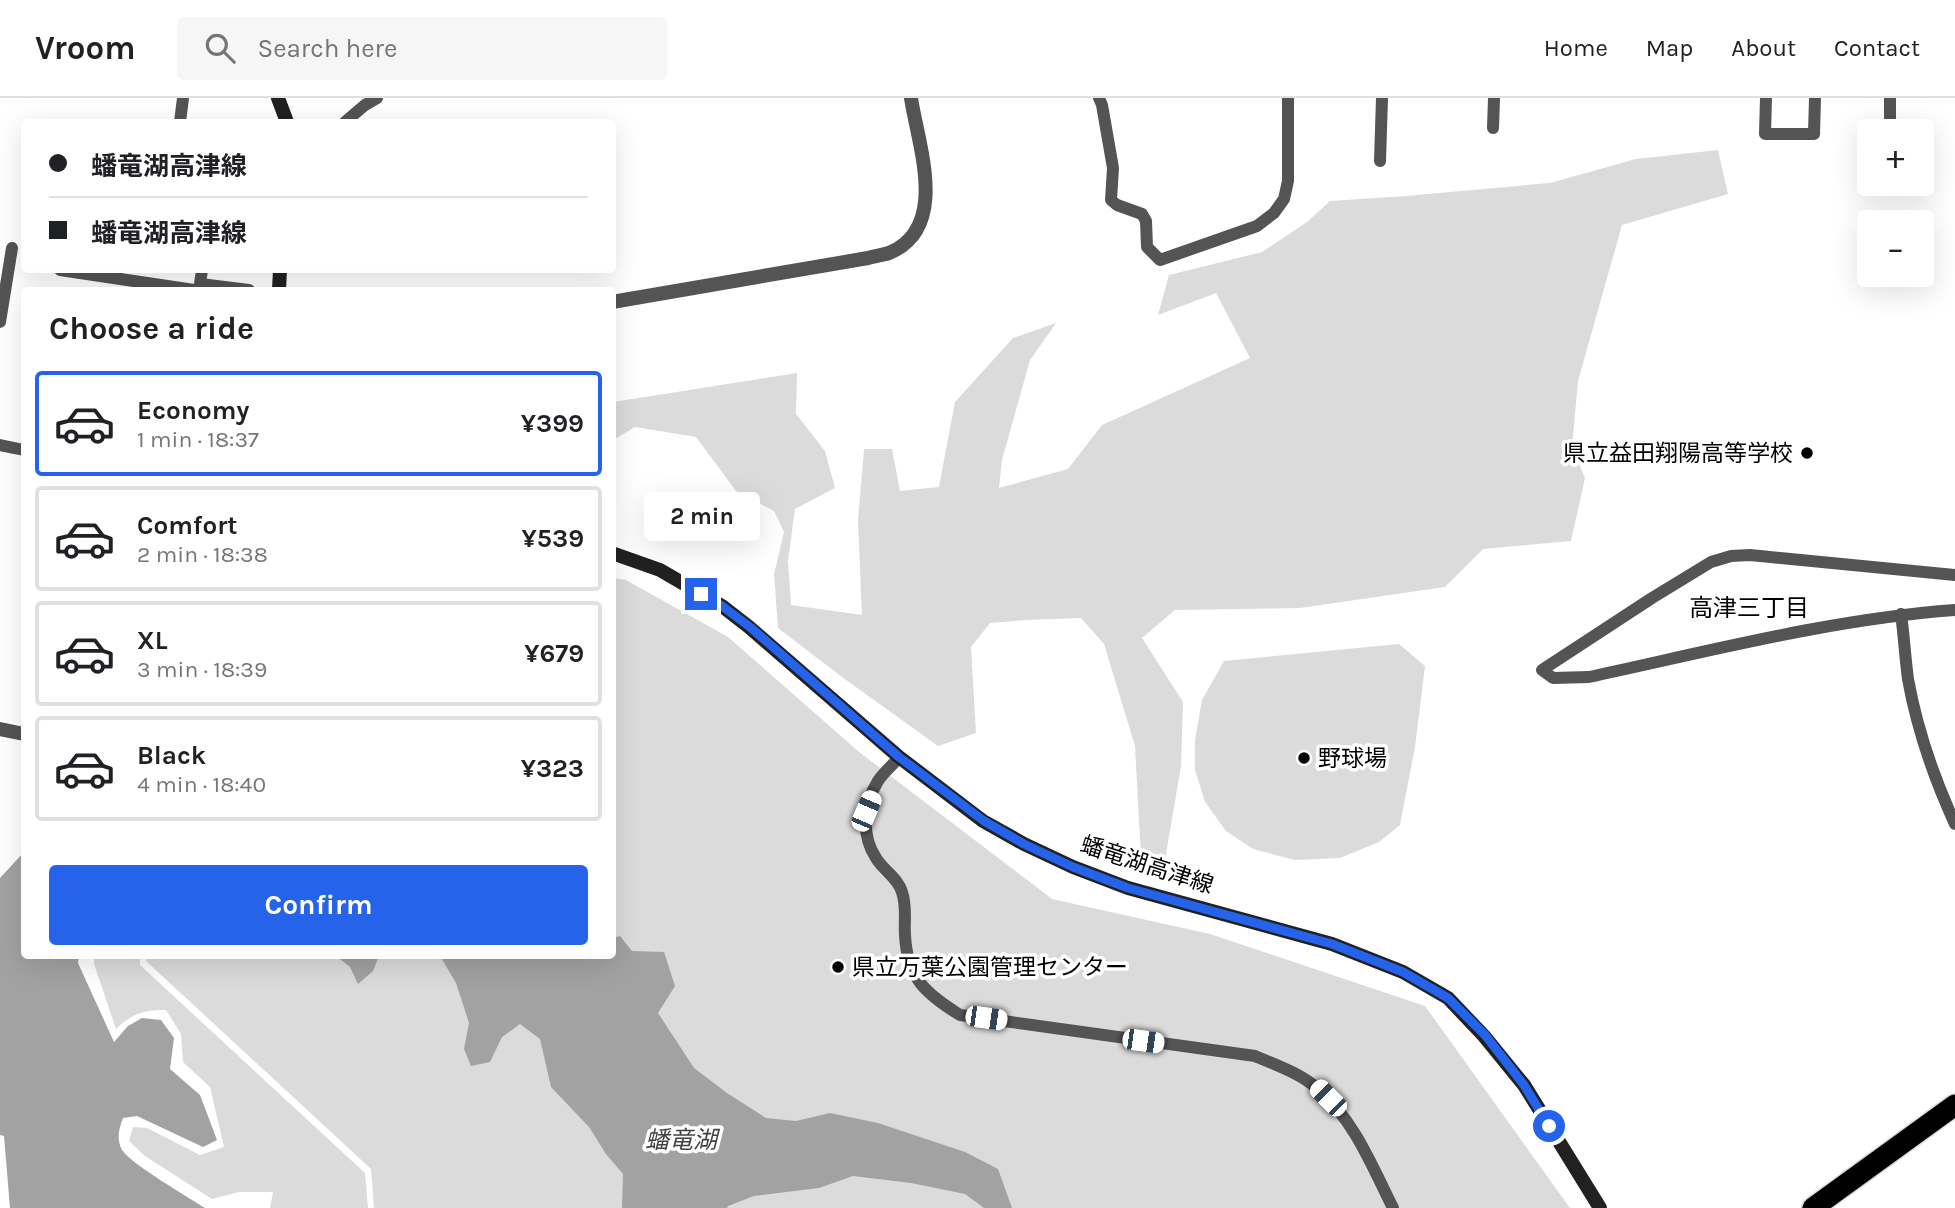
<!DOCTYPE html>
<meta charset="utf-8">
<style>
:root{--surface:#fff;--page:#f6f6f6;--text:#202124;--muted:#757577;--line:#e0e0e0;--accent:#2563eb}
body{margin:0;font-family:Karla,"Noto Sans JP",sans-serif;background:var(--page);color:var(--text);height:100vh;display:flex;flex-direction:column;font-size:26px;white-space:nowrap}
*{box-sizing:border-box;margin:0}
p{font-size:23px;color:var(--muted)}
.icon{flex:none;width:38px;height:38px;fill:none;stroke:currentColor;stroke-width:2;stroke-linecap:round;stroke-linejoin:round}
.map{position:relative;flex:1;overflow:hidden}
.drawer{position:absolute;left:21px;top:189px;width:595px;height:672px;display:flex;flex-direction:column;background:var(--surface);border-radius:7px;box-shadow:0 7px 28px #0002}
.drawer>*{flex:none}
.top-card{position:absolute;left:21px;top:21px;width:595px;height:154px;border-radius:7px;box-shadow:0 7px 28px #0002;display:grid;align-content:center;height:154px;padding:0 28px;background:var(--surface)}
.controls{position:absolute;left:1857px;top:21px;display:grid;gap:14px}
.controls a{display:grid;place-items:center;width:77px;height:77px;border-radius:7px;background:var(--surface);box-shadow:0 7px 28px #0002;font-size:35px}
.end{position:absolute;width:32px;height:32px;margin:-16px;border:9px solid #2563eb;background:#fff;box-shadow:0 0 0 4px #fff}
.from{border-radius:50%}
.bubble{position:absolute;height:49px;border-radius:7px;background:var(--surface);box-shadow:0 7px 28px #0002;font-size:23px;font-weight:700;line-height:49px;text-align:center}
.car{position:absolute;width:21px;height:42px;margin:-21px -10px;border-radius:9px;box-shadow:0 0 5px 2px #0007;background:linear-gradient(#fff 24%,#345 0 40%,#fff 0 76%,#345 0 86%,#fff 0)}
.top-card b{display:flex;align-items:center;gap:24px;height:66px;font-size:26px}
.top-card b+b{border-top:2px solid var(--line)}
.top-card i{width:18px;height:18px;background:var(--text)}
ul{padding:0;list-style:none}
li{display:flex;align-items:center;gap:21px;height:105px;margin:0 14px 10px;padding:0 14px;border:4px solid var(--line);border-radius:7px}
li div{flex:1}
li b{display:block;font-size:26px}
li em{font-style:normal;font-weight:700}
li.on{border-color:var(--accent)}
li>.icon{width:63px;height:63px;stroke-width:1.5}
h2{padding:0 28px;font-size:32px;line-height:84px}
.action{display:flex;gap:14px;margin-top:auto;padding:14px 28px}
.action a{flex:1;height:80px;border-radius:7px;background:var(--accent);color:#fff;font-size:28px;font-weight:700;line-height:80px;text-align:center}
header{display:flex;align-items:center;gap:42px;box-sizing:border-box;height:98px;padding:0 35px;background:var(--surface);border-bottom:2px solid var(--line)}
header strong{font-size:33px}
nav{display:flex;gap:38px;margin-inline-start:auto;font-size:24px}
.search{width:490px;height:63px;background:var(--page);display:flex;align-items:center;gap:18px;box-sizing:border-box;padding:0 24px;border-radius:7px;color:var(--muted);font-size:26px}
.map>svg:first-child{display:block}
.green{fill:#dbdbdb}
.water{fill:#a2a2a2}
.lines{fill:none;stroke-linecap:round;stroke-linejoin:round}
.motorway-casing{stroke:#dbdbdb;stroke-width:24}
.minor{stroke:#545454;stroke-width:12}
.tertiary{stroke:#545454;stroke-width:14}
.secondary{stroke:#212121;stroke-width:14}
.motorway{stroke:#000;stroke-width:21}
.route{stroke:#2563eb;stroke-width:9}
.poi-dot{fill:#000;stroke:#fff;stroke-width:2.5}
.labels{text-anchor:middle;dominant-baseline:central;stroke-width:7;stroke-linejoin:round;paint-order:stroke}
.poi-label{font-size:23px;fill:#000;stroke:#fff;text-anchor:start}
.street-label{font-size:23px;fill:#000;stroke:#fff}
.neighbourhood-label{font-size:24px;fill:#000;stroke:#fff}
.water-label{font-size:24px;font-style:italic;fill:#434343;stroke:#fff}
</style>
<header>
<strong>Vroom</strong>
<div class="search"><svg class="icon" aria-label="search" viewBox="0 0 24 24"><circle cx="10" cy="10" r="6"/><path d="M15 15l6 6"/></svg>Search here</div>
<nav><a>Home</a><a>Map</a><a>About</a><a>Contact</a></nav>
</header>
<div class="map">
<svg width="1955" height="1110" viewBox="0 0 1955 1110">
<rect width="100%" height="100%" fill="#fff"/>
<path class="green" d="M1718,52L1728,96L1622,127L1578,283L1572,349L1585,380L1571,443L1483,451L1445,489L1300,510L1175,512L1142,540L1183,604L1181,668L1163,773L1141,758L1135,648L1104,546L1081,520L1026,522L990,525L971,549L976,635L938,648L842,579L778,530L774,476L784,434L774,413L736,393L696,339L635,329L613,342V304L797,275L796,316L825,353L835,390L795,411L788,463L791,507L862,517L858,422L864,351H892L900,393L939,389L955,304L1013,240L1056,225L1030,262L1002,362L999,390L1068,371L1102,327L1250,260L1216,195L1158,217L1169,177L1262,154L1307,124L1330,103L1406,98L1550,85L1636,61Z
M613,480L626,482L728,539L859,654L1052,801L1210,836L1425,908L1570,1110H374L371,1071L146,863V858H612Z
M1399,546L1425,568L1415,649L1400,727L1379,744L1340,760L1295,762L1253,751L1226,733L1205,704L1195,672V642L1202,602L1224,563Z
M94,858H140V867L365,1075L368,1110H270L273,1094H239L212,1101L145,1058L129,1043L133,1029L147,1030L200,1057L224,1049L210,989L183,964L181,936L166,912C144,912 133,915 116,931L94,866Z"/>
<path class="water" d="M24,754V858H79L78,865L114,944L128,928L142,920L161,922L174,940L170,971L200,997L217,1042L203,1049L137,1018L123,1020C119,1031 116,1040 122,1052C131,1066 188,1099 205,1110H10L4,1038L0,1037V780Z
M620,838L632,853L664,854L675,888L658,915L694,970L727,995L766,1020L796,1023L830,1015L878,1025L965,1054L998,1071L1012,1110H984L965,1096L911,1085L853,1078L819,1090L754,1098L728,1108L727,1110H622L623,1076L606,1056L589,1029L551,989L540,941L520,926L502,939L490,964L471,968L464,951L469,925L456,885L440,858H612L613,840Z
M336,858H379L373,873L358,886L350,869Z"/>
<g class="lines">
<g class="motorway-casing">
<path id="motorway" d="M1813,1110L1955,1007"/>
</g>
<path class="minor" d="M1099,0L1102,7L1113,70L1111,102L1117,107L1142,116L1146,123L1147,149L1160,162L1257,128L1274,115L1284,101L1288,83V0
M1766,0L1765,36H1814L1815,0
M180,24L183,0
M345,24L365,7L377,0
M1493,30L1494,0
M1890,33V0
M1380,63L1382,0
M60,172L194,192
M202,172L200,186L249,192
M0,224L12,150
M0,347L24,352
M1955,477L1750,457L1731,458L1711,464L1652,500L1542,572L1553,580L1589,579C1710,553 1832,521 1955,512
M1901,516C1904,537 1905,559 1908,581C1917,631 1934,680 1955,726
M899,659C893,667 883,675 878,683C863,707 861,737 876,760C883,772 898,780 902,794C907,808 904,823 905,837C907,880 926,896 960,917L1255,958C1276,967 1300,975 1318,991C1354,1022 1372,1068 1393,1110"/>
<path class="tertiary" d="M612,204L868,160C875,158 883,157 889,155C950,130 918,47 911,0
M0,631L24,636"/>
<path class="secondary" d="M278,0L287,24
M279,192L280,172
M612,455L660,472L722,508L749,529L899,659L983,723L1024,746L1073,769L1128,790L1332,846L1403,874L1448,900L1484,938L1524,987L1600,1110"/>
<use href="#motorway" class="motorway"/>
</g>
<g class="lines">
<path class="route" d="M701,496L722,508L750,529L899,659L984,723L1024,746L1073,769L1128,790L1332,846L1403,874L1448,900L1485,937L1524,987L1549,1028"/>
</g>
<g class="poi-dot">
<circle cx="1807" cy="355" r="7"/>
<circle cx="1304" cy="660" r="7"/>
<circle cx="838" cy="869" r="7"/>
</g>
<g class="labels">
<g class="poi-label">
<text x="1793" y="355" text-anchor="end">県立益田翔陽高等学校</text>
<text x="1318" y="660">野球場</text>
<text x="852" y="869">県立万葉公園管理センター</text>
</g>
<g class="street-label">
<text transform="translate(1147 767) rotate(18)">蟠竜湖高津線</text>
</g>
<g class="neighbourhood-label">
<text x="1749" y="510">高津三丁目</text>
</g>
<g class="water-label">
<text x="681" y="1042">蟠竜湖</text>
</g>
</g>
</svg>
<div class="controls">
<a>+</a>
<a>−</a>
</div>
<i class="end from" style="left:1549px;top:1028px"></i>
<i class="end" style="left:701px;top:496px"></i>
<div class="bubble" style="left:644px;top:394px;width:116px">2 min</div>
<i class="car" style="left:866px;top:713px;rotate:23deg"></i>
<i class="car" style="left:986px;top:920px;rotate:98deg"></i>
<i class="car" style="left:1143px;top:943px;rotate:98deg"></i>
<i class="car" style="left:1328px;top:1000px;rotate:315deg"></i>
<div class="top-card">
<b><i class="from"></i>蟠竜湖高津線</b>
<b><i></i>蟠竜湖高津線</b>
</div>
<section class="drawer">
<h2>Choose a ride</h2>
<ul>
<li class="on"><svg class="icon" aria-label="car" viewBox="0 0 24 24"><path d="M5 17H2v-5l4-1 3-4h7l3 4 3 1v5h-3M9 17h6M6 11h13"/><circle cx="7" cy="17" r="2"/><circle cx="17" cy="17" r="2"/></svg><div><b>Economy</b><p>1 min · 18:37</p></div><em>¥399</em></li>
<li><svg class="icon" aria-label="car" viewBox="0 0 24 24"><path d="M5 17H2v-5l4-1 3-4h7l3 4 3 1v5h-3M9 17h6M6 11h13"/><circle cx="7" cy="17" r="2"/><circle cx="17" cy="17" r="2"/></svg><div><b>Comfort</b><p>2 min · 18:38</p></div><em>¥539</em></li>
<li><svg class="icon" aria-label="car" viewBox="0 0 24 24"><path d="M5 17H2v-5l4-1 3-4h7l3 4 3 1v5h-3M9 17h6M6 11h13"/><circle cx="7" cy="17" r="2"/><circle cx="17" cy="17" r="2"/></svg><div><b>XL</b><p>3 min · 18:39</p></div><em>¥679</em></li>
<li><svg class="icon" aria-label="car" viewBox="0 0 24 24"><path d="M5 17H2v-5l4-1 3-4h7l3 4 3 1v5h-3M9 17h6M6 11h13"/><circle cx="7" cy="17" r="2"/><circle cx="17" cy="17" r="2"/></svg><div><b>Black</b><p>4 min · 18:40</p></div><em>¥323</em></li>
</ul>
<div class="action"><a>Confirm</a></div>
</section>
</div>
